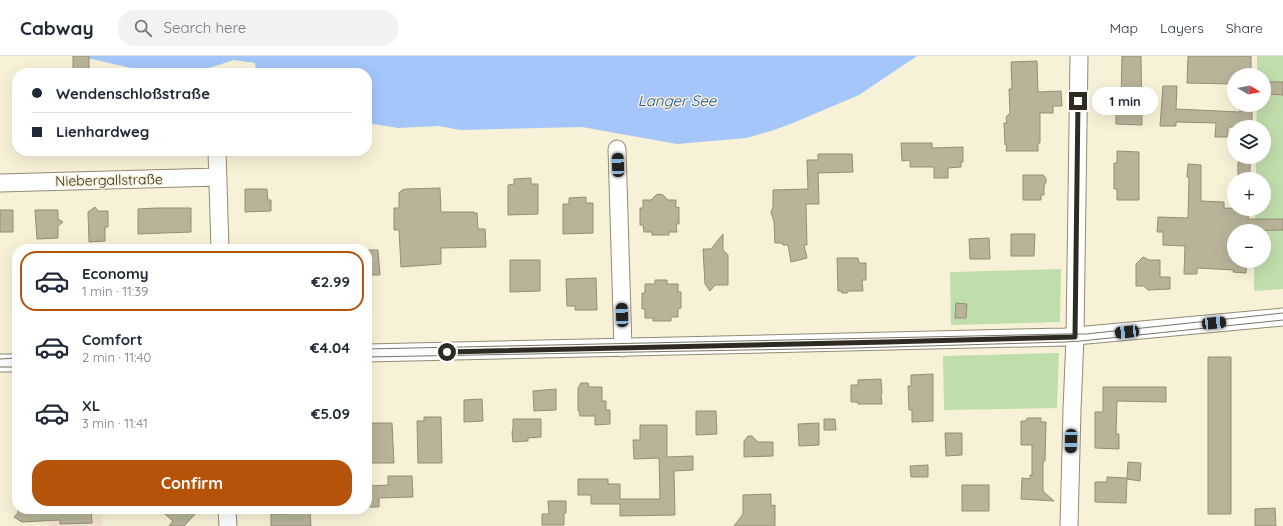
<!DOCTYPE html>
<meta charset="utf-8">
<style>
:root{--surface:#fff;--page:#f2f2f3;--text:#1f2937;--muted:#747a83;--line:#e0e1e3;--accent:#b45309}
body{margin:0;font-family:Quicksand,sans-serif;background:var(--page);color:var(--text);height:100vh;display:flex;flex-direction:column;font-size:15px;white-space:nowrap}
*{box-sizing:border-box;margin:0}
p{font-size:13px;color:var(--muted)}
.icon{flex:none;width:22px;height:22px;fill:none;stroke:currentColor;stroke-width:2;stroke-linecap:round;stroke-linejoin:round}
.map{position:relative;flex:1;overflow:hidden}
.sheet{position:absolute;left:12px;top:188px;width:360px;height:270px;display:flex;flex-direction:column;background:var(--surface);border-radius:16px;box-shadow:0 4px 16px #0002}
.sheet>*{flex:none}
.banner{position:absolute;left:12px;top:12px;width:360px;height:88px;border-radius:16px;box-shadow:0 4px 16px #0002;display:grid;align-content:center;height:88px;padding:0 20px;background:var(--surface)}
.needle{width:26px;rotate:100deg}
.fabs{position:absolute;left:1227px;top:12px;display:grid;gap:8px}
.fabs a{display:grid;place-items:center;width:44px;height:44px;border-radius:50%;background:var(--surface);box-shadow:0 4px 16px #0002;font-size:20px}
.end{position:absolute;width:18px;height:18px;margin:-9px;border:5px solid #2e2c22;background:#fff;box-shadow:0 0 0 2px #fff}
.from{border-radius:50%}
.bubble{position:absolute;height:28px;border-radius:14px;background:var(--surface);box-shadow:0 4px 16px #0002;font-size:13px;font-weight:800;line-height:28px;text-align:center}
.car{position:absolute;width:12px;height:24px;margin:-12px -6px;border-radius:5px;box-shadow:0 0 3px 1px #0007;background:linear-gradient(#222 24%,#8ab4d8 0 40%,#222 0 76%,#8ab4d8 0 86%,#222 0)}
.banner b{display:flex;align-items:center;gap:14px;height:38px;font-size:15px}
.banner b+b{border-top:1px solid var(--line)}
.banner i{width:10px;height:10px;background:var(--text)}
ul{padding:7px 0 0;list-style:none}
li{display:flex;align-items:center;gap:12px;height:60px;margin:0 8px 6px;padding:0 12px;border:2px solid transparent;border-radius:16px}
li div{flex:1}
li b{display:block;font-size:15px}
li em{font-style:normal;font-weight:800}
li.selected{border-color:var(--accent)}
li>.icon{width:36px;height:36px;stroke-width:1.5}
.primary-button{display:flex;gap:8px;margin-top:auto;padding:8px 20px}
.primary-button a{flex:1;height:46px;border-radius:16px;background:var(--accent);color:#fff;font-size:16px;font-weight:800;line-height:46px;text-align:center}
header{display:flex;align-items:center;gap:24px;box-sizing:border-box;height:56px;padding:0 20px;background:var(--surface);border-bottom:1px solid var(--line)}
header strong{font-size:19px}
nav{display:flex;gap:22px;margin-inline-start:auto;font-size:14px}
.search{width:280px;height:36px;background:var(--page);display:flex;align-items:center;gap:10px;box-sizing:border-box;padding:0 14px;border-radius:16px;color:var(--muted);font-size:15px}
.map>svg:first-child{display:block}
.education{fill:#f4e4d2}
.green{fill:#c0ddac}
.water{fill:#a4c6fa}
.building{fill:#b8b399;stroke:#938e76}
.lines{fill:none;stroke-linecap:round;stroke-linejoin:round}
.minor-casing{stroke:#918c74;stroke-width:19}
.minor{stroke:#fff;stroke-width:17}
.tram{stroke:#7a7666;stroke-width:1}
.route{stroke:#2e2c22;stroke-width:5}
.labels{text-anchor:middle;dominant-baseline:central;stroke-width:3;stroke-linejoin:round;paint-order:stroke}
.street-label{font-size:14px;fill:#2e2c22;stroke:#f7f2d7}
.water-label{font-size:15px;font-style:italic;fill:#22549e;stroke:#f7f2d7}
</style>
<header>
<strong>Cabway</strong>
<div class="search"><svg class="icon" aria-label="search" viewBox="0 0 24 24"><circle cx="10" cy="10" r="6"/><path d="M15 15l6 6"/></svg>Search here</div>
<nav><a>Map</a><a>Layers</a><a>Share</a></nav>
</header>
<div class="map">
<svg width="1283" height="470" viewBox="0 0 1283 470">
<rect width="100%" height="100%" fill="#f7f2d7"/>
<path class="education" d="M48,453H102V470H48Z"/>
<path class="green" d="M1257,0H1283V233L1254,235V205H1264V175H1255V153H1264V123H1256V101H1264V71H1256L1257,49H1264V19H1257Z
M1061,213L1060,266L951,269L950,216Z
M1059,297L1057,352L944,354L943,300Z"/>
<path class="water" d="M82,0H917L859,39L793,67L771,75L746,82L677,88L582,71L460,74L439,70L398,72L367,67V17H256L255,7L234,4L193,17H154L87,2Z"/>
<path class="building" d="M73,0H89V17H73Z
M1122,0H1141L1142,69L1116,68V45H1121Z
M1188,0H1251V19H1234V28L1187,27Z
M1037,5L1038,36L1061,35L1062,50H1053V57H1040V87H1038V95H1006L1007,89H1005L1004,67H1007L1006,61L1010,57L1009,33H1012L1011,6Z
M1268,26H1283V39L1268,38Z
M1163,30H1177L1176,53L1240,56V49H1252V71H1228V81H1215L1216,67L1176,66V70H1160Z
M901,87H932V92L963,91V106H961V111L948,112V122H934V111H910V104L902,105Z
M1117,95L1139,96V144H1117V133H1114V107H1117Z
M818,98H852L853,116L818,117L819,148H806L807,189H804L807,202L791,206L788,189H783L782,187H775L774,166L771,156L773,151V134L808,133L807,104H818Z
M1238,106H1250V123H1238Z
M1188,108L1201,109V145L1224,146V152L1249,153L1248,163H1283V174L1234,175V205H1247L1246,217L1233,216L1234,214L1197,212V218H1184L1185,190L1163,189V176H1157L1158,161L1188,162L1189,121H1187Z
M1023,119H1043L1046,122V126L1044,130V139H1041V144H1023Z
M531,122V128H538V158L508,159V129L514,128V123Z
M440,132L441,156H474V157H477L478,173H485L486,191L441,192V208L401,211L399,174H394V152H399V137L402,134L406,133Z
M245,133H267L268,144H271V155L245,156Z
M660,138L663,139L668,144H676V152L679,151V168H676L677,176H669V179H652V176H644L643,169H640V152H643V144H651L656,139Z
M586,141V147H593V177L563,178V148H569V142Z
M95,151L98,155H108V171H105V185L89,186L88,156Z
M156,152H191V176L138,178V153Z
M0,154H13V176H0Z
M35,154H58V163L63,166L58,170V182L37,183Z
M723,178V194L728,199V229H715L710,235L705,228L703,193H711Z
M1011,178H1035L1034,200H1011Z
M989,182L990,203H970L969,183Z
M367,194H378L380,219H367Z
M1143,201L1149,204H1160V221H1170V233L1148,234L1144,230H1136V208Z
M837,202H858L859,207H866V224H862L863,235H849L847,237H842L841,235H838Z
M510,204H540V235L510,236Z
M596,222L597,254H575V250H567L566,223Z
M655,224H667V228H678V236H681V252L678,253V261H671V265H653V262H645V253H642V237H645V228H655Z
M956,247L967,248L966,262H955Z
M1208,301H1231V458H1208Z
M933,318V365L912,366V354H909L908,330H911V319Z
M881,323L882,337L881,339L882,348H858V346H851V329H858V324Z
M581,327H588L589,331H602V345H606V354H610V368L595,369V360H580L579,355H578V332Z
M1103,331H1166V346L1117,345L1116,378H1119V393L1095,392V356H1103Z
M556,333V354L534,355L533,335Z
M482,343L483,365L464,366V344Z
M696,355H716L717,378L696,379Z
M424,361H441L442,407H418L417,365H424Z
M1027,362H1041V366H1046L1045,405H1043V435L1054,445L1021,443L1022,422L1030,423V419H1032V389H1021V365H1026Z
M513,363H541V381L528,382V385L513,386L512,376L513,373Z
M824,363H835L836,374H824Z
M367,367H392L394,407H367Z
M819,367V389L799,390L798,368Z
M640,369H667V401L693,400V414L674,415L675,459L620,460V448H591V439H578V423H608V428H620V443H660L659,402L634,403L633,384H640Z
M945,377H962V399L946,400Z
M748,380H752L758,386H773V400L744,401V385Z
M1128,406L1141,407L1140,425L1127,423L1126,447L1095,446V426H1107V421L1127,422Z
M928,409V421H911L910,410Z
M388,420H412L413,441L379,442V451H367V434H369V430L388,429Z
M962,429H989V455H962Z
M771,438V450L775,449V470H734L743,458V439Z
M548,445H566V457H564V469H542V458H549Z
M1275,452L1276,470H1255V453Z
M18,453H91L92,467L60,468V464L22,466L14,461L18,457Z
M159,453H200L184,470H169L173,465Z
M310,457L311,470H271V458Z"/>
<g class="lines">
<g class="minor-casing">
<path id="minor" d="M617,93L623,292
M217,95L220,193
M0,127L218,121
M367,297L1065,281L1283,261
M0,307H17
M227,453L228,470
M1069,470L1072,354L1075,281L1079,0"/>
</g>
<use href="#minor" class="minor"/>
<path class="tram" d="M367,293L1065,278H1086L1283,257
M367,301L855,292L1065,286L1081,285L1283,264
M0,303L17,302
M0,311H17"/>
</g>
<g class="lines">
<path class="route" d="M447,296L886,286L1075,281L1078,45"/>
</g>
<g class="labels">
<g class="street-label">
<text transform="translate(109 124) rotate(-1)">Niebergallstraße</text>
</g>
<g class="water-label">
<text x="677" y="44">Langer See</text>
</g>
</g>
</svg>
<div class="fabs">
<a><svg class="needle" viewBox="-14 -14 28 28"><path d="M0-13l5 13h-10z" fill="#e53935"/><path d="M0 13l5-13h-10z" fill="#747a83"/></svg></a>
<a><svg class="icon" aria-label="layers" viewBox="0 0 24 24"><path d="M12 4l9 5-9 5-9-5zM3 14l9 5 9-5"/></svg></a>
<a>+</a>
<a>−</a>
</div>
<i class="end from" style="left:447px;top:296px"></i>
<i class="end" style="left:1078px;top:45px"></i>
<div class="bubble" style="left:1092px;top:31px;width:66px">1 min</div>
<i class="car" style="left:618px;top:109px;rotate:358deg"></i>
<i class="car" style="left:622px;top:259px;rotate:358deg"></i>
<i class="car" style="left:1214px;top:267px;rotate:85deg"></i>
<i class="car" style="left:1127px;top:276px;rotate:264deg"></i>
<i class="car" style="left:1071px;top:385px;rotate:181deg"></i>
<div class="banner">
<b><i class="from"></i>Wendenschloßstraße</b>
<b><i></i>Lienhardweg</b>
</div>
<section class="sheet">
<ul>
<li class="selected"><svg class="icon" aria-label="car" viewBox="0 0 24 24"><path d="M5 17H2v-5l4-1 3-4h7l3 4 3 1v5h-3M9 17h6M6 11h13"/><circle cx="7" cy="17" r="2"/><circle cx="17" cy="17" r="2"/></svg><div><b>Economy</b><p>1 min · 11:39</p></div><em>€2.99</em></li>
<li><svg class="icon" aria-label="car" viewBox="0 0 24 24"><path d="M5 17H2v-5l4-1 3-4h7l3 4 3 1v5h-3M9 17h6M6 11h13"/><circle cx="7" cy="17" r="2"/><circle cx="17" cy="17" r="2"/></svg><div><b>Comfort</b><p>2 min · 11:40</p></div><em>€4.04</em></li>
<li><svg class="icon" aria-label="car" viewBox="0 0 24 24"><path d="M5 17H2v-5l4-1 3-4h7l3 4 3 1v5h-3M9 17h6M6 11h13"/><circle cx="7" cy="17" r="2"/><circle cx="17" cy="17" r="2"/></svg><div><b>XL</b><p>3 min · 11:41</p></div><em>€5.09</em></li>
</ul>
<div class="primary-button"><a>Confirm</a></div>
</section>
</div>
